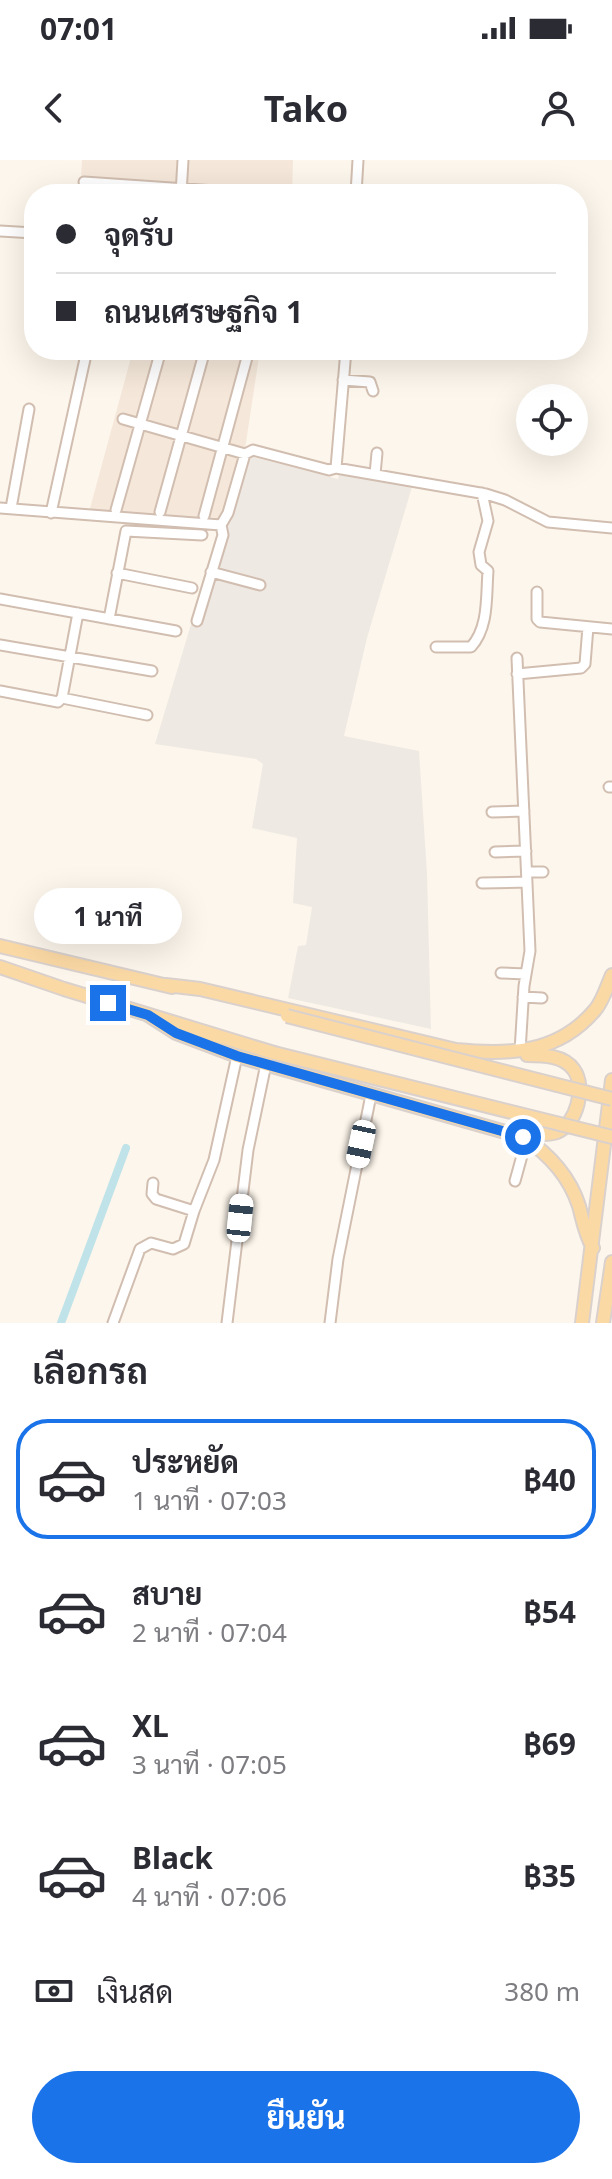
<!DOCTYPE html>
<html lang="th">
<meta charset="utf-8">
<style>
:root{--surface:#fff;--page:#f2f2f3;--text:#2b2b33;--muted:#7c7c81;--line:#e1e1e2;--accent:#1a73e8}
body{margin:0;font-family:"Noto Sans",Sarabun,sans-serif;background:var(--page);color:var(--text);height:100vh;display:flex;flex-direction:column;font-size:30px;white-space:nowrap}
*{box-sizing:border-box;margin:0}
p{font-size:26px;color:var(--muted)}
.icon{flex:none;width:44px;height:44px;fill:none;stroke:currentColor;stroke-width:2;stroke-linecap:round;stroke-linejoin:round}
.map{position:relative;height:1163px;overflow:hidden}
.sheet{display:flex;flex-direction:column;background:var(--surface);flex:1}
.sheet>*{flex:none}
.banner{position:absolute;left:24px;top:24px;width:564px;height:176px;border-radius:32px;box-shadow:0 8px 32px #0002;display:grid;align-content:center;height:176px;padding:0 32px;background:var(--surface)}
.fabs{position:absolute;left:516px;top:224px;display:grid;gap:16px}
.fabs a{display:grid;place-items:center;width:72px;height:72px;border-radius:50%;background:var(--surface);box-shadow:0 8px 32px #0002;font-size:40px}
.end{position:absolute;width:36px;height:36px;margin:-18px;border:10px solid #1a73e8;background:#fff;box-shadow:0 0 0 4px #fff}
.from{border-radius:50%}
.bubble{position:absolute;height:56px;border-radius:28px;background:var(--surface);box-shadow:0 8px 32px #0002;font-size:26px;font-weight:700;line-height:56px;text-align:center}
.car{position:absolute;width:24px;height:48px;margin:-24px -12px;border-radius:10px;box-shadow:0 0 6px 2px #0007;background:linear-gradient(#fff 24%,#345 0 40%,#fff 0 76%,#345 0 86%,#fff 0)}
.banner b{display:flex;align-items:center;gap:28px;height:76px;font-size:30px}
.banner b+b{border-top:2px solid var(--line)}
.banner i{width:20px;height:20px;background:var(--text)}
ul{padding:0;list-style:none}
li{display:flex;align-items:center;gap:24px;height:120px;margin:0 16px 12px;padding:0 16px;border:4px solid transparent;border-radius:32px}
li div{flex:1}
li b{display:block;font-size:30px}
li em{font-style:normal;font-weight:700}
li.on{border-color:var(--accent)}
li>.icon{width:72px;height:72px;stroke-width:1.5}
h2{padding:0 32px;font-size:36px;line-height:96px}
.pay{display:flex;align-items:center;gap:20px;height:88px;padding:0 32px;font-size:30px}
.pay p{margin-inline-start:auto}
.cta{display:flex;gap:16px;margin-top:auto;padding:16px 32px}
.cta a{flex:1;height:92px;border-radius:48px;background:var(--accent);color:#fff;font-size:32px;font-weight:700;line-height:92px;text-align:center}
.status{display:flex;justify-content:space-between;align-items:center;height:56px;padding:0 40px;background:var(--surface);direction:ltr}
.status svg{height:22px;fill:currentColor}
header{display:flex;justify-content:space-between;align-items:center;height:104px;padding:0 32px;background:var(--surface);font-size:36px;font-weight:700}
.map>svg:first-child{display:block}
.residential{fill:#f5e8da}
.industrial{fill:#efe9e4}
.lines{fill:none;stroke-linecap:round;stroke-linejoin:round}
.canal{stroke:#bfe3e8;stroke-width:8}
.minor-casing{stroke:#d1beb0;stroke-width:13}
.major-casing{stroke:#dad1cd;stroke-width:16}
.minor{stroke:#fff;stroke-width:9}
.major{stroke:#fbd9a5;stroke-width:12}
.major-bridge-casing{stroke:#dad1cd;stroke-width:16;stroke-linecap:butt}
.major-bridge{stroke:#fbd9a5;stroke-width:12}
.route{stroke:#1a73e8;stroke-width:10}
</style>
<div class="status"><b>07:01</b><svg viewBox="0 0 49 12"><path d="M0 12V9h3v3zM5 12V6h3v6zM10 12V3h3v9zM15 12V0h3v12zM26 1h20v11H26zM47 4h2v5h-2z"/></svg></div>
<header><svg class="icon" aria-label="back" viewBox="0 0 24 24"><path d="M15 5l-7 7 7 7"/></svg>Tako<svg class="icon" aria-label="person" viewBox="0 0 24 24"><circle cx="12" cy="8" r="4"/><path d="M4 21q1-7 8-7t8 7"/></svg></header>
<div class="map">
<svg width="612" height="1163" viewBox="0 0 612 1163">
<rect width="100%" height="100%" fill="#fdf6ec"/>
<path class="residential" d="M82,0H293L292,34H80Z
M133,190H260L245,289L220,358L89,352Z"/>
<path class="industrial" d="M249,296L338,319L339,314L412,327L367,478L344,576L419,591L427,713L431,869L288,838L298,786L306,785L312,747L293,743L297,678L252,668L263,604L256,599L155,584L219,371Z"/>
<g class="lines">
<path class="canal" d="M61,1163L126,988"/>
<g class="minor-casing">
<path id="minor" d="M84,22L258,34
M181,34L183,0
M356,34L358,0
M0,71L34,73
M343,220L370,222L373,231
M123,259L245,294
M336,308L346,190
M375,314L377,293
M0,348L221,365L228,353L245,294L253,290L329,310L336,308L486,334L505,340L548,362L612,368
M11,348L29,249
M116,350L161,190
M160,352L205,190
M51,353L87,190
M204,356L249,190
M211,412L260,425
M117,413L192,428
M537,432V459L540,462L612,469
M0,439L176,471
M109,459L126,371L202,375
M197,461L223,375L221,365
M0,485L152,511
M436,487H471C489,467 486,437 488,411L481,405L479,392L488,361L482,333
M517,498L530,791L524,826L520,891
M517,514L581,508L585,504L588,467
M0,531L58,542L62,538L78,453
M62,538L147,555
M609,627H612
M492,652L524,651
M495,692L526,691
M527,712H543
M482,723L527,722
M501,813L526,814
M523,837L542,838
M515,1021L523,992L531,982
M153,1023L152,1034L156,1039L194,1051
M113,1163L140,1089L151,1083L173,1089L184,1084L194,1051L214,1000L237,896
M227,1163L248,990L266,904
M330,1163L338,1099L371,935"/>
</g>
<g class="major-casing">
<path id="major" d="M0,786L172,827
M0,807L64,829L274,893
M166,825L200,829L456,890C509,895 558,894 595,850C603,841 607,826 612,815
M148,855L176,873L237,896L523,977C549,994 569,1015 579,1046C583,1061 585,1074 593,1088
M518,971C530,973 546,976 557,972C577,964 586,927 574,910C564,895 542,895 527,895
M582,1163L612,920
M603,1163L612,1102"/>
</g>
<use href="#minor" class="minor"/>
<use href="#major" class="major"/>
<g class="major-bridge-casing">
<path id="major-bridge" d="M287,856L612,939
M274,893L612,977"/>
</g>
<use href="#major-bridge" class="major-bridge"/>
</g>
<g class="lines">
<path class="route" d="M108,843L148,855L176,873L237,896L523,977"/>
</g>
</svg>
<div class="fabs">
<a><svg class="icon" aria-label="locate" viewBox="0 0 24 24"><circle cx="12" cy="12" r="6"/><path d="M12 2v4M12 18v4M2 12h4M18 12h4"/></svg></a>
</div>
<i class="end from" style="left:523px;top:977px"></i>
<i class="end" style="left:108px;top:843px"></i>
<div class="bubble" style="left:34px;top:728px;width:148px">1 นาที</div>
<i class="car" style="left:361px;top:984px;rotate:192deg"></i>
<i class="car" style="left:240px;top:1058px;rotate:6deg"></i>
<div class="banner">
<b><i class="from"></i>จุดรับ</b>
<b><i></i>ถนนเศรษฐกิจ 1</b>
</div>
</div>
<section class="sheet">
<h2>เลือกรถ</h2>
<ul>
<li class="on"><svg class="icon" aria-label="car" viewBox="0 0 24 24"><path d="M5 17H2v-5l4-1 3-4h7l3 4 3 1v5h-3M9 17h6M6 11h13"/><circle cx="7" cy="17" r="2"/><circle cx="17" cy="17" r="2"/></svg><div><b>ประหยัด</b><p>1 นาที · 07:03</p></div><em>฿40</em></li>
<li><svg class="icon" aria-label="car" viewBox="0 0 24 24"><path d="M5 17H2v-5l4-1 3-4h7l3 4 3 1v5h-3M9 17h6M6 11h13"/><circle cx="7" cy="17" r="2"/><circle cx="17" cy="17" r="2"/></svg><div><b>สบาย</b><p>2 นาที · 07:04</p></div><em>฿54</em></li>
<li><svg class="icon" aria-label="car" viewBox="0 0 24 24"><path d="M5 17H2v-5l4-1 3-4h7l3 4 3 1v5h-3M9 17h6M6 11h13"/><circle cx="7" cy="17" r="2"/><circle cx="17" cy="17" r="2"/></svg><div><b>XL</b><p>3 นาที · 07:05</p></div><em>฿69</em></li>
<li><svg class="icon" aria-label="car" viewBox="0 0 24 24"><path d="M5 17H2v-5l4-1 3-4h7l3 4 3 1v5h-3M9 17h6M6 11h13"/><circle cx="7" cy="17" r="2"/><circle cx="17" cy="17" r="2"/></svg><div><b>Black</b><p>4 นาที · 07:06</p></div><em>฿35</em></li>
</ul>
<div class="pay"><svg class="icon" aria-label="cash" viewBox="0 0 24 24"><path d="M3 7h18v10H3z"/><circle cx="12" cy="12" r="2"/></svg>เงินสด<p>380 m</p></div>
<div class="cta"><a>ยืนยัน</a></div>
</section>
